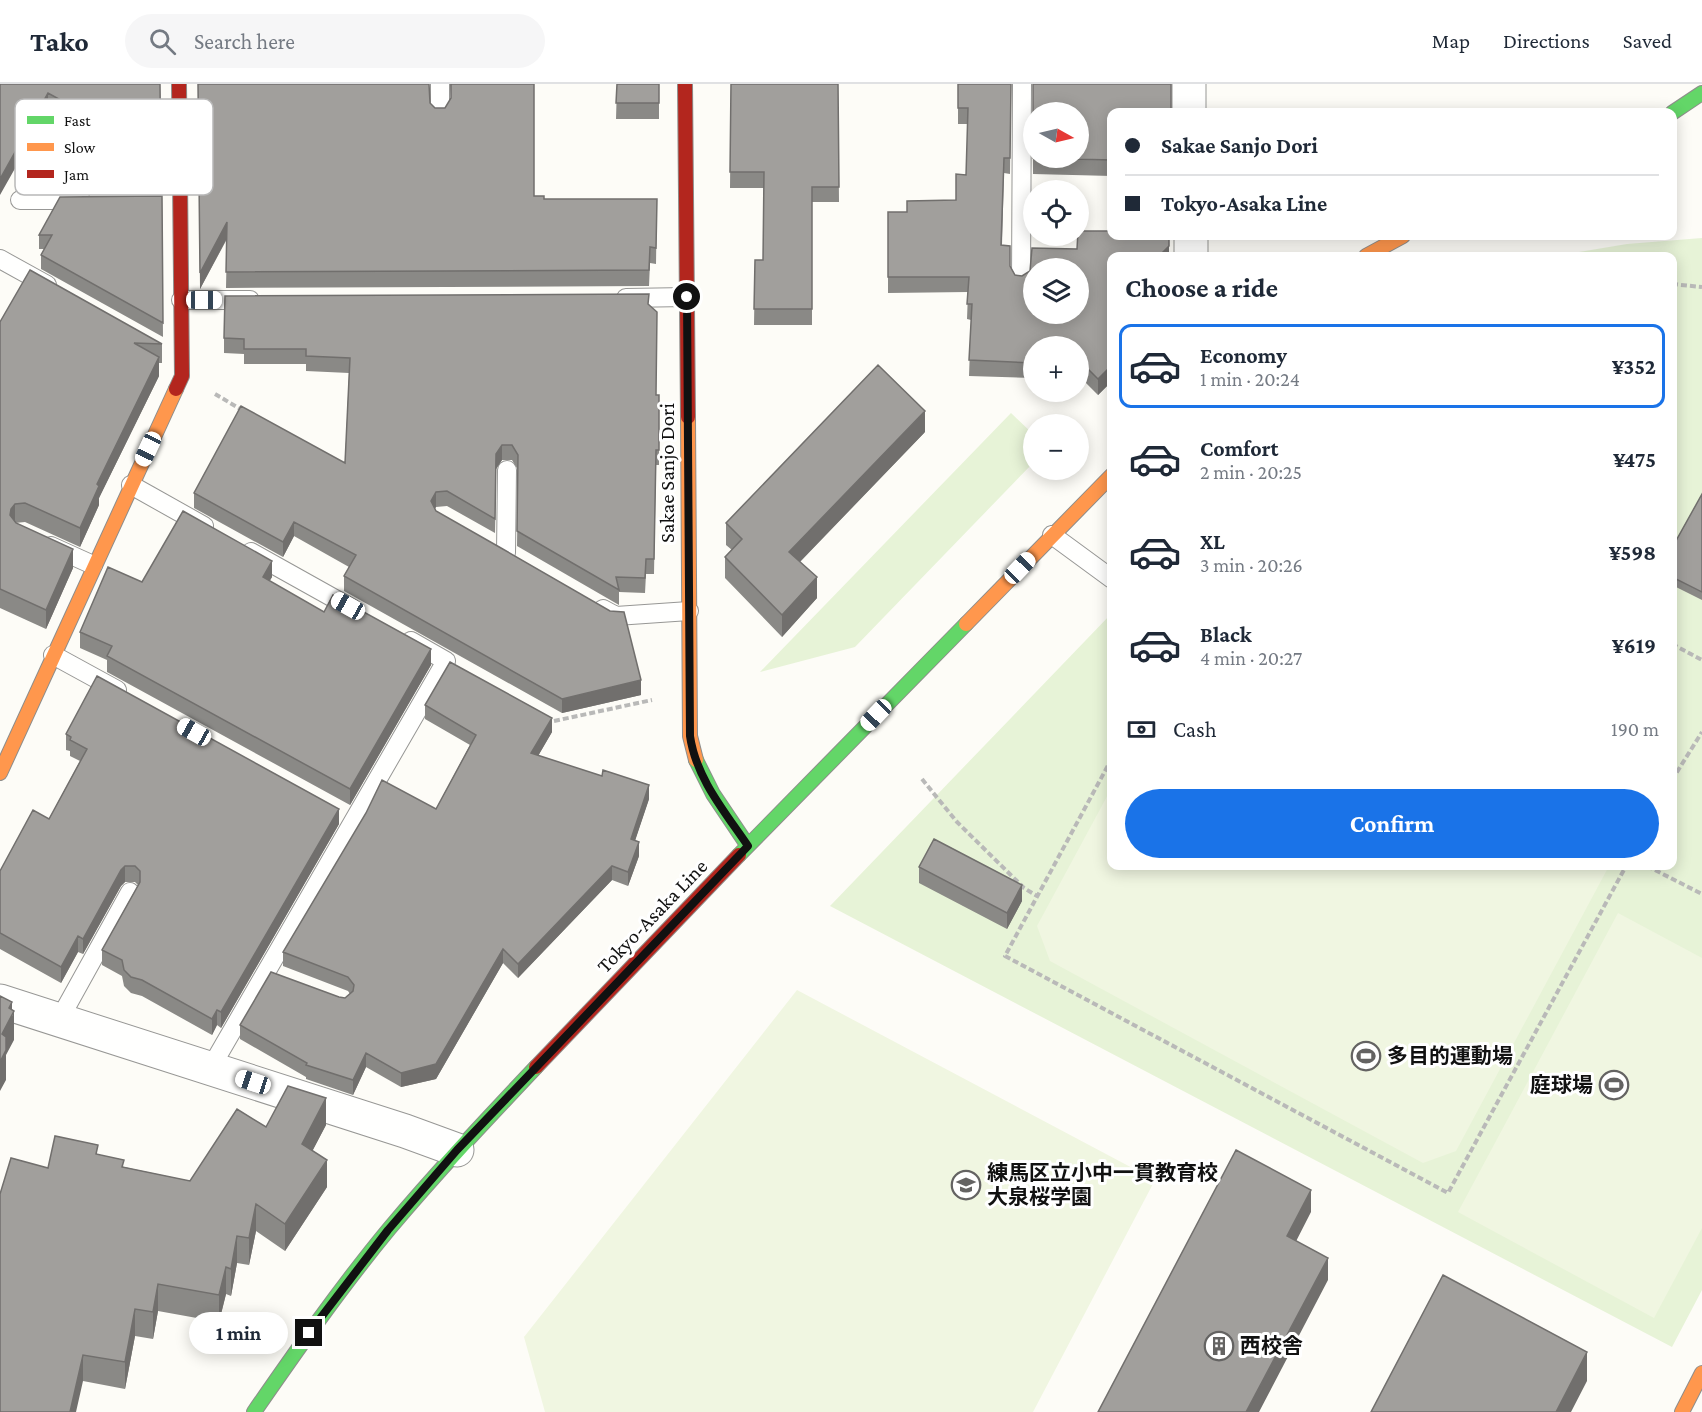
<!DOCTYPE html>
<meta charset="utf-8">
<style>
:root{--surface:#fff;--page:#f6f6f7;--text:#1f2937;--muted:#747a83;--line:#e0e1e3;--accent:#1a73e8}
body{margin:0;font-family:"Crimson Pro","Noto Sans JP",serif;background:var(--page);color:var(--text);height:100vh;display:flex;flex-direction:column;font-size:22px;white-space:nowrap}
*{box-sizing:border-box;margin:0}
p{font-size:20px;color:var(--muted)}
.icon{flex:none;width:33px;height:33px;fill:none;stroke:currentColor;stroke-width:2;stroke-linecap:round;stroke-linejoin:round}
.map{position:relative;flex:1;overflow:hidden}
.drawer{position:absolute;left:1107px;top:168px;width:570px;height:618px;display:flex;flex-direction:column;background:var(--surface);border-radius:12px;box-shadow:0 3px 15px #0003}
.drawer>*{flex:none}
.top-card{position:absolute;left:1107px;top:24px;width:570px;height:132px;border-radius:12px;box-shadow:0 3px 15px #0003;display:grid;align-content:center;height:132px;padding:0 18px;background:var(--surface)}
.needle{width:39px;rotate:98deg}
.fabs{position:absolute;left:1023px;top:18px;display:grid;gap:12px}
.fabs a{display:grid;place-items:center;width:66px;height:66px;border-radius:50%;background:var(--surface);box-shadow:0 3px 15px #0003;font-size:30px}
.end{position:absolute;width:27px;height:27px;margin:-14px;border:8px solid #111;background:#fff;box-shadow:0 0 0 3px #fff}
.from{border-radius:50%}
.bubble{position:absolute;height:42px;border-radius:21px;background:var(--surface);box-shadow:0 3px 15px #0003;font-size:20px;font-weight:700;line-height:42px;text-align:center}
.car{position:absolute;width:18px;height:36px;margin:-18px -9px;border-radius:8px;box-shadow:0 0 4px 2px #0007;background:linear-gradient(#fff 24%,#345 0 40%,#fff 0 76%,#345 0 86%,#fff 0)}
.top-card b{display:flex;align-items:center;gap:21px;height:57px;font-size:22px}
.top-card b+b{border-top:2px solid var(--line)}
.top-card i{width:15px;height:15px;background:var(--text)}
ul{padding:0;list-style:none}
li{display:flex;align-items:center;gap:18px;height:84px;margin:0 12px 9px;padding:0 6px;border:3px solid transparent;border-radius:12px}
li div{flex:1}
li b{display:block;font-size:22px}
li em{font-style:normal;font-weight:700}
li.active{border-color:var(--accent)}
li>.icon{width:54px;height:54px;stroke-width:1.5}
h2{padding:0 18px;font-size:27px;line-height:72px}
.pay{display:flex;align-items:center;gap:15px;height:66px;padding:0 18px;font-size:22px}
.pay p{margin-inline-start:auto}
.button{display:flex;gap:12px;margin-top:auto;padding:12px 18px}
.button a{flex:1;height:69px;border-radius:36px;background:var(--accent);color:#fff;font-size:24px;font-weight:700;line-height:69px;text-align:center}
header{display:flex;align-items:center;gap:36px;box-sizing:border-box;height:84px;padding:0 30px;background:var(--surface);border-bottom:2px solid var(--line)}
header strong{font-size:28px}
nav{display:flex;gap:33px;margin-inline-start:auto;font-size:21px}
.search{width:420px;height:54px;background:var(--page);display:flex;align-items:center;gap:15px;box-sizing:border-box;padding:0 21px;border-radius:33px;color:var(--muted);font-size:22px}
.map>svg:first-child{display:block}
.green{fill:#e7f3d7}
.pitch{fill:#f0f6e1}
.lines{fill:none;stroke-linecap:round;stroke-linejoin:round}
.lane-casing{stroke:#979795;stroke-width:20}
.street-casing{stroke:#979795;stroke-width:35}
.fast-casing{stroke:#8e8d8b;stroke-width:16}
.slow-casing{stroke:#8e8d8b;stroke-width:16}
.jam-casing{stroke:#8e8d8b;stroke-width:16}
.path{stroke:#b9b9b8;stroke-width:4;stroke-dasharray:6 3;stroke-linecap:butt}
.lane{stroke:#fffffe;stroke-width:18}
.street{stroke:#fffffe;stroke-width:33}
.fast{stroke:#63d668;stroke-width:14}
.slow{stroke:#ff974d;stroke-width:14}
.jam{stroke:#b3261e;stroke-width:14}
.wall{fill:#8a8986}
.shaded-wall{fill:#716f6d}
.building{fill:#a19f9c;stroke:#716f6d;stroke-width:1.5;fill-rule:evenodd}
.route{stroke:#111;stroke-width:8}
.labels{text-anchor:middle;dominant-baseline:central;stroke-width:6;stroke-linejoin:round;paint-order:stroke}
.street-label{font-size:21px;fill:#111;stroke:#fff}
.poi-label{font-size:21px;font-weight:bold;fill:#111;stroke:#fff;text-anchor:start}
.key{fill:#fff;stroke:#b8b8b8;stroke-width:1.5}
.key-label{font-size:16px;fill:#111}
</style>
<header>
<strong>Tako</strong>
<div class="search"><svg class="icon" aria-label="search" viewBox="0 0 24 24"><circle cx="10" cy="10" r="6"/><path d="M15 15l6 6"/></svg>Search here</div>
<nav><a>Map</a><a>Directions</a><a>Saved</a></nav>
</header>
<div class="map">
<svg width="1702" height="1328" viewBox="0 0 1702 1328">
<rect width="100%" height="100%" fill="#fdfcf7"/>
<path class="green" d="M1702,154V1206L1672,1263L830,822L1111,530L1112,782H1672V172H1555L1627,160Z
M1011,329L1033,350V379L855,563L760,588Z"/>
<path class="pitch" d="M1111,705L1112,782H1609L1456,1067L1423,1079L1050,877L1037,842Z
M1618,829L1702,874V1144L1654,1234L1458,1128Z
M797,906L1155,1096L1033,1328H545L524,1253Z"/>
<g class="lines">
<g class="lane-casing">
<path id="lane" d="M440,30V0
M20,116H81
M0,175L47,201
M1021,197L1022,0
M626,214L687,213
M181,216H250
M131,401L204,442
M1052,451L1112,495
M51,462L93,481
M251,468L353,525
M506,469L507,386
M603,525L616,532L689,527
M53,571L117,606
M59,936L130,808
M210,985L446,577L411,557"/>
</g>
<g class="street-casing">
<path id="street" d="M1189,0V28
M1191,152V172
M0,917L405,1047L457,1066"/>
</g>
<g class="fast-casing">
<path id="fast" d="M1672,29L1702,9
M696,676L713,710L748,762
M739,771L966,540
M254,1328C297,1266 341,1203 389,1145C436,1089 486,1036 536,983"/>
</g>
<g class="slow-casing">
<path id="slow" d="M1366,172L1403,152
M688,333L690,652L696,676
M966,540L1112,391
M0,689L176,305
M1682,1328L1702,1289"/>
</g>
<g class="jam-casing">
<path id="jam" d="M685,0L688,333
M176,305L182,292L179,0
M536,983L739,771"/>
</g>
<path class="path" d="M1672,200L1702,203
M215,310L242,326
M1672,560L1702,576
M554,637L652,616
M1112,674L1005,872L1448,1109L1626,782
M922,695L957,738L1024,804L1037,812
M1672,696L1702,648
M1647,782L1702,810"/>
<use href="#lane" class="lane"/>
<use href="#street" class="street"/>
<use href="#fast" class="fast"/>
<use href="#slow" class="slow"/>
<use href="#jam" class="jam"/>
</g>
<path class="wall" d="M0,0H160L161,104H72V88L92,50Z
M198,0L430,19L435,24H445L451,15L450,0H534V112L544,115H657L656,180L650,179L649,202L226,204L227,155L200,205Z
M617,0H659V35H616Z
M731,0H838L839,118H812V241H754L755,176H763L764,104H730Z
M1011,0L1010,90L1004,89L1002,161L1010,182L1015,191L1022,192L1112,172V297L1098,311L1083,296H1078V262H1034V294L969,292L971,236L967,235L968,208L888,209V128H907L956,116L966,91L968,40H958V24Z
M1033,0L1112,28V92L1033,90Z
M162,112L163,253L41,185V171L44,165H39V151Z
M649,220L656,311H659V381H656L654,490H646L645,509L619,508V521L517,462L518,386L512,376H502L496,385L495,449L447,422L436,423L435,424L436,427L641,611L562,629L344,507V492L349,483L294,452L283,473L194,424V409L345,379L349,289L306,287V280H244V270L224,269V254Z
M0,238L162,260V279H159V292L99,414V421L80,463L25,438L15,439L73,484L46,545L0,524Z
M925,348L800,478L817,514L782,553L725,494V473L732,466L726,461V439Z
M1702,410V516L1672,501V464Z
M272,493L269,497L324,528L431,581L350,721L107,588V576L80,564V548L142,498Z
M425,621L552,648L538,672L649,715L635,756L639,772L628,802L612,796L518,894L503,879L436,995L401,1003L366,983L353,1011L306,995V993L240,955V941L339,913L345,914L350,910L348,907L283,882V868L436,725L470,661L425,635Z
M66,650L339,740L221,944L217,941L212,951L142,912L131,909L124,902L122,892L102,881V866L138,801L135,798H125L121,802L83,870L78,868L61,899L0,865V787L49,735L80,677L70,672V667L66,666Z
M919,783L1022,817L1007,845L919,799Z
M326,1041L312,1067L327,1103L285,1167L256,1147L249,1181L237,1179L231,1212L226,1210L219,1238L158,1227L153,1255L135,1252L125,1305L83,1297L48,1084L98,1070L124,1083L190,1097L266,1043Z"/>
<path class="shaded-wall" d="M48,9V26L0,111V95Z
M227,138V154L200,205V189Z
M1169,152V172H1159Z
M159,273V292L99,414V421L80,463V444L97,400Z
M1112,281V297L1098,311V295Z
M925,327V348L789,489V468Z
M502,361V376L496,385L495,449L496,370Z
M436,408V423L431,431V417Z
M15,420V439L10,431L11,425Z
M294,438V452L283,473V458Z
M73,465V484L46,545V526Z
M272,477V493L263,509V493Z
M817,493V514L782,553V531Z
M431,565V581L350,721V705Z
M641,596V611L562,629V615Z
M552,634V648L531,684V669Z
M649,701V715L631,769V755Z
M339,725V740L221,944V928Z
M639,758V772L628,802V788Z
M125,782V798L121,802L83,870V855L121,786Z
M612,782V796L518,894V880Z
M1022,801V817L1007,845V829Z
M78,852V868L61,899V883Z
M503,865V879L436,995L401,1003V989Z
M12,918V932L14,927V956L6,971V996L0,1007V978L2,950L9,924Z
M217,926V941L212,951V935Z
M366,969V983L353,1011V996Z
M326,1014V1041L302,1087V1060Z
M327,1076V1103L285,1167V1140Z
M1311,1106V1128L1287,1175V1152Z
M256,1120V1147L249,1181V1154Z
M237,1152V1179L231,1212V1185Z
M1328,1174V1196L1259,1328H1246Z
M226,1183V1210L219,1238V1211Z
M158,1200V1227L153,1255V1228Z
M135,1225V1252L125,1305V1278Z
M1587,1268V1297L1571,1328H1556Z
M83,1271V1297L76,1328H70Z"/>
<path class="building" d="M0,0H160L161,88H72L99,37L48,9L0,95Z
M198,0H429L430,19L435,24H445L451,14V0H534V112H544V115H657L656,164L650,163L649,186L226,188L227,138L200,189Z
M617,0H659V19H616Z
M731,0H838L839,103H812V225H754L755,176H763L764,88H730Z
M958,0H1011L1010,74H1004L1001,161L1010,162V182L1015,191L1022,192L1030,187L1032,164L1077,165L1078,147H1112V152H1169V162L1159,172H1112V281L1098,295L1083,280H1078V262H1034V279L969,276L972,220H967L969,193H888V128H907V117L956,116V90L966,91L968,24H958ZM1034,184H1078V230H1034Z
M1033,0H1171V28H1112V76L1033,74ZM1034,28H1078V74H1034Z
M162,112L163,239L41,171L52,151H39L60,113Z
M30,186L162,260L134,259L159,273L97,400L99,402L80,444L25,419L15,420L11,425L10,431L16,439L73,465L46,526L0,505V238Z
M649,210L648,220L657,228L656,311H659V366H656L654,475H646L645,494L616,493L619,506L517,447L518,371L512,361H502L496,370L495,435L447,407L436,408L431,417L436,427L501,464L610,527L624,528L641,596L562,615L344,492L356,471L294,438L283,458L194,409L241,322L345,379L350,274L306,272V265H244V255L224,254L225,212Z
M878,281L925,327L789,468L817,493L782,531L725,473L742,455L726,439Z
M1702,410V508L1672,493V464Z
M183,427L272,477L263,493L324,528L333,511L431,565L350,705L107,572L112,562L80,548L108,483L142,498Z
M450,578L552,634L531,669L602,692L603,686L649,701L631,755L639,758L628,788L612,782L518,880L503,865L436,980L401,989L366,969L353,996L306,981L307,979L240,941L271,888L339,913L345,914L353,907L354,901L348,893L283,868L366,729L382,696L436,725L476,651L425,621Z
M97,592L339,725L221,928L217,926L212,935L142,896L131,893L124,886L122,876L102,866L140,798V787L135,782H125L121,786L83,855L78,852L61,883L0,849V787L33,726L49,735L87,665L70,656L71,653L66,650Z
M934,755L1022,801L1007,829L919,783Z
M0,912L12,918L9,924L14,927L2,950L6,953V966L0,978Z
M288,1002L326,1014L302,1060L327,1076L285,1140L256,1120L249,1154L237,1152L231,1185L226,1183L219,1211L158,1200L153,1228L135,1225L125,1278L83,1271L70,1328H0V1110L11,1074L48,1084L55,1052L98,1061L96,1070L124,1076L122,1083L190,1097L237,1025L266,1043Z
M1236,1066L1311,1106L1287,1152L1328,1174L1246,1328H1098Z
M1443,1191L1587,1268L1556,1328H1371Z"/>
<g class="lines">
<path class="route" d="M309,1249L388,1146L457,1066L748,762C725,728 696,694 690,652L687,213"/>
</g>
<defs>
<g id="stadium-ring" transform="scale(1.5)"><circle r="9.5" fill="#fff" stroke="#646362" stroke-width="1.5"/><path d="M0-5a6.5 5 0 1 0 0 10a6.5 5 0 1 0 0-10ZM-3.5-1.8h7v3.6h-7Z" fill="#646362"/></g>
<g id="school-ring" transform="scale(1.5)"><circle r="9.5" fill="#fff" stroke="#646362" stroke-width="1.5"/><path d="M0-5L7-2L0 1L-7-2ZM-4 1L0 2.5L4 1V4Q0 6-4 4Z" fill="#646362"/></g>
<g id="building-ring" transform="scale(1.5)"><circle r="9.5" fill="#fff" stroke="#646362" stroke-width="1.5"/><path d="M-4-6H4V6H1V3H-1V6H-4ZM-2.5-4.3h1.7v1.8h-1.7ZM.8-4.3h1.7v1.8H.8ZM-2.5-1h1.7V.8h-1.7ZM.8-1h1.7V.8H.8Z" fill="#646362"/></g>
</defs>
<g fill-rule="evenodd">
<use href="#stadium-ring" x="1366" y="972"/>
<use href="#stadium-ring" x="1614" y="1001"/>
<use href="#school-ring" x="966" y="1101"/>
<use href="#building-ring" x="1219" y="1262"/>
</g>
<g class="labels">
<g class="street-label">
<text transform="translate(667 389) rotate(-90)">Sakae Sanjo Dori</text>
<text transform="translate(652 832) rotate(-46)">Tokyo-Asaka Line</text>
</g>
<g class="poi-label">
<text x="1387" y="972">多目的運動場</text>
<text x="1593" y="1001" text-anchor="end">庭球場</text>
<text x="987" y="1089">練馬区立小中一貫教育校<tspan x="987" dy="24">大泉桜学園</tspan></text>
<text x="1240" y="1262">西校舎</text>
</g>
</g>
<rect x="15" y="15" width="198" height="96" rx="9" class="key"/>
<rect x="27" y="32" width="27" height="8" fill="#63d668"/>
<rect x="27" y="59" width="27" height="8" fill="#ff974d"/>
<rect x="27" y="86" width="27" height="8" fill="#b3261e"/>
<g class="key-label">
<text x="64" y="42">Fast</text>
<text x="64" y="69">Slow</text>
<text x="64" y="96">Jam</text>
</g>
</svg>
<div class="fabs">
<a><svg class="needle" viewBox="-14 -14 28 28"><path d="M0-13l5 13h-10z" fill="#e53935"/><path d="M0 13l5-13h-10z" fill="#747a83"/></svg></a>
<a><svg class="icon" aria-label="locate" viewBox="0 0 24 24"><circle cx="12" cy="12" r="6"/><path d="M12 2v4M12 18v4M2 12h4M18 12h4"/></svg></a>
<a><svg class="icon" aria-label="layers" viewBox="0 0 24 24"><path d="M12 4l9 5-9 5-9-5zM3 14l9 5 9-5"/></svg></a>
<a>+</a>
<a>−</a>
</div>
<i class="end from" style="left:687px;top:213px"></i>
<i class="end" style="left:309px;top:1249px"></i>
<div class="bubble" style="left:189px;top:1228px;width:99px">1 min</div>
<i class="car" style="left:204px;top:216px;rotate:90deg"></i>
<i class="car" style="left:148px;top:365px;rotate:205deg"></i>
<i class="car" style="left:1020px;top:484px;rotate:44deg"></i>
<i class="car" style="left:348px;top:522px;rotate:299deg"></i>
<i class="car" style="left:876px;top:631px;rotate:224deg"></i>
<i class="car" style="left:194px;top:648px;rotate:299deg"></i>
<i class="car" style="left:253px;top:998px;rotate:288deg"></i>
<div class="top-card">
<b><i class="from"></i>Sakae Sanjo Dori</b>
<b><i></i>Tokyo-Asaka Line</b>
</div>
<section class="drawer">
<h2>Choose a ride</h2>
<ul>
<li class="active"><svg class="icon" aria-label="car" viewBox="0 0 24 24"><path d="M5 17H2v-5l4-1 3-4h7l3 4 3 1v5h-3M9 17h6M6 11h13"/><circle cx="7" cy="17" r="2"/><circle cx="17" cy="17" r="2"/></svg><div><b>Economy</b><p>1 min · 20:24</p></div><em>¥352</em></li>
<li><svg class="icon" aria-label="car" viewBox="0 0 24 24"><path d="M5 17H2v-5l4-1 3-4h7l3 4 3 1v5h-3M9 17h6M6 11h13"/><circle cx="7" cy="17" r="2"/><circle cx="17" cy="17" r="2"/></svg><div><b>Comfort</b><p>2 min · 20:25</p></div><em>¥475</em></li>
<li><svg class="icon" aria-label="car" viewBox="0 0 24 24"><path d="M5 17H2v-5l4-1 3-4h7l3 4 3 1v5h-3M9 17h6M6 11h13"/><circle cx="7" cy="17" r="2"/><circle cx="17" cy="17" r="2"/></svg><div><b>XL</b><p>3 min · 20:26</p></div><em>¥598</em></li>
<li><svg class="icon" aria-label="car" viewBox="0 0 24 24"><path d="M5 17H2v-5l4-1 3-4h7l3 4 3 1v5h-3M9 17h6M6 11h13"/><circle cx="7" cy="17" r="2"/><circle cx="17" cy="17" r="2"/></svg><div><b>Black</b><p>4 min · 20:27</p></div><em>¥619</em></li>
</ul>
<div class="pay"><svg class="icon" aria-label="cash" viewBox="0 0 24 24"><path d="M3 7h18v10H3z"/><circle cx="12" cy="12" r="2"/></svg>Cash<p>190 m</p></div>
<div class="button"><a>Confirm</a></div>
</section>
</div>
